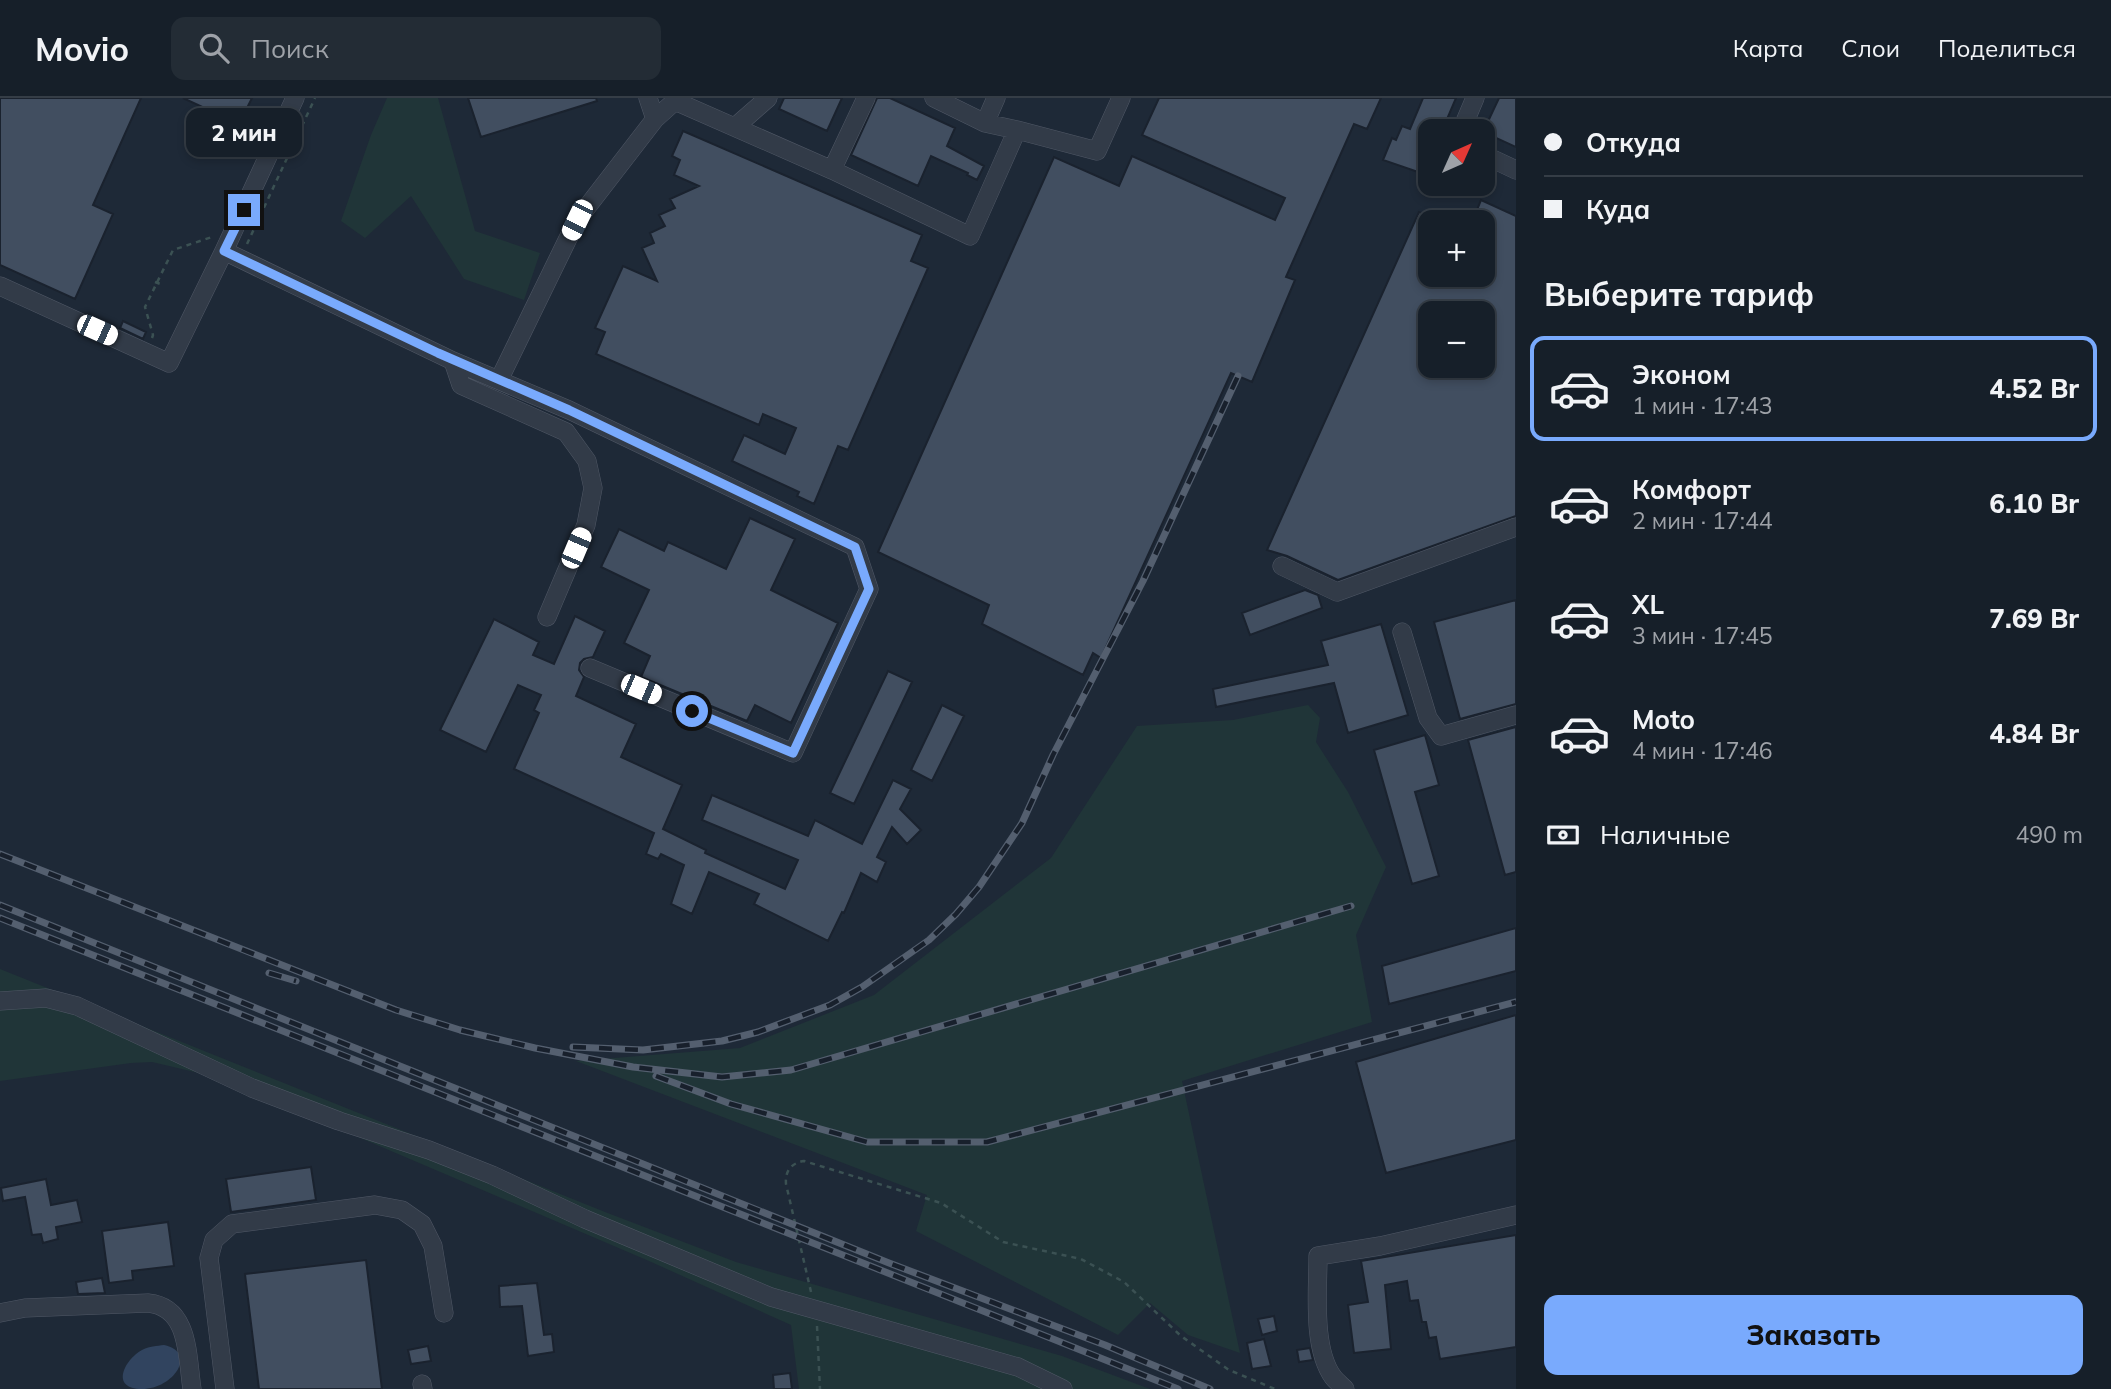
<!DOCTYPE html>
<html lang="ru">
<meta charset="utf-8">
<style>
:root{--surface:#161f29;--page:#232c35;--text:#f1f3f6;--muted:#9ea2a8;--line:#353d46;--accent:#79aafd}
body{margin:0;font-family:Mulish,sans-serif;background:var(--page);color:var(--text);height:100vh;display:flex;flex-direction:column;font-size:26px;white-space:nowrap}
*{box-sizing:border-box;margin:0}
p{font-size:23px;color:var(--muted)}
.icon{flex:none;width:38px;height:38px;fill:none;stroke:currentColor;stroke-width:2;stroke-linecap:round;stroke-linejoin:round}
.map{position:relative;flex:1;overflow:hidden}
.panel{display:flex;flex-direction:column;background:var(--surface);width:595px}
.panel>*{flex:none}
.top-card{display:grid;align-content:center;height:154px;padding:0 28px;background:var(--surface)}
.needle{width:46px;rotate:45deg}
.buttons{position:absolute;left:1418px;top:21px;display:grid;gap:14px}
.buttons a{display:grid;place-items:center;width:77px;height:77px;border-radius:14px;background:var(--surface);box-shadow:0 4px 10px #0003,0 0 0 2px var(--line);font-size:35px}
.end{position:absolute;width:32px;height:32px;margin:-16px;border:9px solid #79aafd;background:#111;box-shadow:0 0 0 4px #111}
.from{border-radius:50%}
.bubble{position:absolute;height:49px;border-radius:14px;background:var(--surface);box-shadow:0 4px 10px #0003,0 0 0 2px var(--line);font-size:23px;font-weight:800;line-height:49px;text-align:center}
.car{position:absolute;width:21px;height:42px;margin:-21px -10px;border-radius:9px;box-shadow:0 0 5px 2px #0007;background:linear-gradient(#fff 24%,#345 0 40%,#fff 0 76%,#345 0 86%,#fff 0)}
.top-card b{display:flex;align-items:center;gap:24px;height:66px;font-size:26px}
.top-card b+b{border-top:2px solid var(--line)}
.top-card i{width:18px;height:18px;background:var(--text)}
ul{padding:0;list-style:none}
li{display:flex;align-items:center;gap:21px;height:105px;margin:0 14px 10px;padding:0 14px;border:4px solid transparent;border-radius:14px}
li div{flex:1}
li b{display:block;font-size:26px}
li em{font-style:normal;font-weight:800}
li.active{border-color:var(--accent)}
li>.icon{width:63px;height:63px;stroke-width:1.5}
h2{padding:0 28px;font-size:32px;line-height:84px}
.pay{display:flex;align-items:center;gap:18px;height:77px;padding:0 28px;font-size:26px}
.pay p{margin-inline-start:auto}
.action{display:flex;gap:14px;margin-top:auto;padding:14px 28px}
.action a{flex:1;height:80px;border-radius:14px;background:var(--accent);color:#111;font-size:28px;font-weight:800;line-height:80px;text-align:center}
header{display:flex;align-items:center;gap:42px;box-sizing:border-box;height:98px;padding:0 35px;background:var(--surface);border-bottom:2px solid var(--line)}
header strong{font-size:33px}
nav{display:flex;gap:38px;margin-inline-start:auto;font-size:24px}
.search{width:490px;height:63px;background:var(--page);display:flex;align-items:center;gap:18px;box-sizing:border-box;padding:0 24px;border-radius:14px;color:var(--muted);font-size:26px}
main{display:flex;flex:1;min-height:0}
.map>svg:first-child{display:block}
.green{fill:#203538}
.water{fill:#31445f}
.building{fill:#414e60;stroke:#1a222e;stroke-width:2;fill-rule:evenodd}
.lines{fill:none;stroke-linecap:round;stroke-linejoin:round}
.minor-casing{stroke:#505866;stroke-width:19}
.path{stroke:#3b5153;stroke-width:2.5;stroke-dasharray:5 5;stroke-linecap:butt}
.minor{stroke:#323b48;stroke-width:18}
.rail-casing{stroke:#545f6f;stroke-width:7}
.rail{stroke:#18202c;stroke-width:4.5;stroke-dasharray:13;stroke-linecap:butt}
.route{stroke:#79aafd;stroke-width:9}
</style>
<header>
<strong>Movio</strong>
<div class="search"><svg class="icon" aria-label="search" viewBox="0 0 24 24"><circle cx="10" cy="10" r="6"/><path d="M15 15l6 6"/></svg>Поиск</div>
<nav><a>Карта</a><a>Слои</a><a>Поделиться</a></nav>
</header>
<main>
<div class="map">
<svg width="1516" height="1291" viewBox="0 0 1516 1291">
<rect width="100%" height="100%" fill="#1e2937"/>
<path class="green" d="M387,0H438L475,133L540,155L524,202L464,181L411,98L365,140L341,123L371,37Z
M1308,607L1320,620L1316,644L1348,694L1386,769L1356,837L1372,924L1182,983L1240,1255L1188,1237L1150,1205L1118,1237L916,1133L927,1097L576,963L740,950L874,897L1051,760L1137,628L1233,622Z
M0,871L605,1114L736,1164L1062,1258L1150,1291H799L791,1227L649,1163L220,980L152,964L131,965L0,983Z"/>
<path class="water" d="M164,1247C198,1254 174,1291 142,1291C110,1291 124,1262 142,1252C149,1248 157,1248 164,1247Z"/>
<path class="building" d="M0,0H141L93,107L113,116L75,201L0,167Z
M183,0H252L239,26Z
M468,0H596L597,3L481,39Z
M784,0H842L827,33L779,11Z
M877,0H890L955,30L947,48L984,68L977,82L967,77L968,75L931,58L918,88L851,57Z
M1159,0H1381L1367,31L1354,26L1286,179L1295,182L1252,284L1231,275L1101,560L1093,555L1083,577L982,526L989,507L878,454L1054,59L1119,88L1132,58L1275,122L1285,100L1142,37Z
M1423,0H1456L1442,33H1430V62L1426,72L1420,69L1418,74L1383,62L1392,40L1396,42L1402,28L1410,31Z
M1499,0H1516V49L1483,34Z
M683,33L922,137L911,163L928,170L848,352L838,348L814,406L797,398L799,394L732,363L744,337L785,356L796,330L763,316L759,327L596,256L605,234L595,230L623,168L657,183L642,150L654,145L650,135L665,128L659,117L675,110L670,101L699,88L674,77L680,62L672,58Z
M1481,102L1516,118V418L1338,482L1287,458L1267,452L1419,114L1430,119V177H1482V124H1472ZM1430,215H1482V268H1430Z
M123,223L146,234L143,241L120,230Z
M750,420L795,441L771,492L838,525L791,625L755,607L747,623L641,579L650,558L624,545L649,492L601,469L619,431L664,453L668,444L726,471Z
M1305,492L1318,497L1322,510L1250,537L1242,515Z
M1516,502V606L1460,621L1434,524Z
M575,518L605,533L593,559L584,561L580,565L579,572L584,579L576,598L636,626L621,659L682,687L663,731L706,752L705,755L785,791L798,762L702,722L712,697L808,738L815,722L862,746L893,682L911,691L900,711L921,732L907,746L892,729L877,759L886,764L877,784L861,775L844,815L842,814L828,843L754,806L759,796L709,774L692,816L671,806L684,767L661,756L658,761L646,756L654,735L514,671L539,615L534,612L541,597L518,587L486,654L440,632L494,521L539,544L533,557L554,566Z
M1381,526L1408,617L1348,635L1334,585L1216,609L1213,591L1328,567L1321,543Z
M888,573L912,584L854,706L830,695Z
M942,607L964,618L932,683L911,672Z
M1516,629V774L1505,777L1468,642Z
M1425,637L1439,687L1415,694L1439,778L1412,786L1374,652Z
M1516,830V873L1389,906L1382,868Z
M1516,917V1042L1386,1075L1356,964Z
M311,1069L316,1102L231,1114L226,1081Z
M46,1081L51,1107L77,1102L82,1124L56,1129L58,1141L43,1145L41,1136L32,1137L25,1099L3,1103L1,1090Z
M168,1124L174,1168L132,1173L133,1182L109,1185L102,1133Z
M1516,1137V1249L1440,1261L1436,1239L1429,1240L1426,1224H1422L1418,1202L1410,1203L1407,1183L1385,1187L1391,1251L1354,1255L1348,1207L1368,1204L1361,1163Z
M366,1162L382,1291H259L245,1176Z
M102,1180L105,1195L78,1196L76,1184Z
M537,1185L544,1237L552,1236L554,1254L528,1258L522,1208L500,1209L499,1188Z
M1274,1218L1277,1233L1262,1237L1258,1221Z
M1264,1241L1271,1268L1252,1271L1247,1245Z
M428,1248L431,1263L411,1266L408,1252Z
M1310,1250L1313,1262L1299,1264L1297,1252Z
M790,1275L792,1291H774L773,1277Z"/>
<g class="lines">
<g class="minor-casing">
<path id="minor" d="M648,0L655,21
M934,0L985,25L1017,32
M985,25L996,0
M735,29L768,0
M1461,33L1475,0
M1482,56L1516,72
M832,72L970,138L1017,32L1097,53L1121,0
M224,153L453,263L569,312L855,449L869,491L793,655L590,570
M0,188L169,265L224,153L295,0
M453,263L461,287L566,334L587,363L593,390L586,427L547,519
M499,282L577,122L655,21L675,3L832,72L866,0
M1282,468L1337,494L1516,429
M1402,534L1428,620L1441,638L1516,617
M0,903L46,900L77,908L252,990L339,1023L429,1052L492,1077L585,1121L771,1199L1018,1269L1063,1291
M0,1215L25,1210L148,1205C190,1209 187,1259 192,1291
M422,1286L423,1291
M225,1291L209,1160L214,1142L232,1126L375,1107L402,1112L422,1126L433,1148L444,1215
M1345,1291C1341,1287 1336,1283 1333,1279C1312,1250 1318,1193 1318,1158L1380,1148L1516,1117"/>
</g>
<path class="path" d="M247,146L315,0
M155,184L163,187
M152,240L153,237L145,209L173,152L212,139
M811,1194L786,1086C785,1073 791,1065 804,1063L941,1105L1003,1144L1081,1161L1124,1184L1181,1238L1229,1272L1275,1291
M817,1228L820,1291"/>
<use href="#minor" class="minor"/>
<g class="rail-casing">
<path id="rail" d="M0,756L396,912L460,932L535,950L633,969L722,979L791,972L1351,808
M0,807L889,1165L1105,1247L1210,1291
M0,820L1178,1291
M269,875L296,883
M573,949L643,952L722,943L758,934L830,907L862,889L929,842L956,816L979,789L1022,725L1053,657L1143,483L1238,278
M656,978L731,1006L867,1044H987L1516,904"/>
</g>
<use href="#rail" class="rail"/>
</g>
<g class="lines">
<path class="route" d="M244,112L224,153L438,255L569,312L855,449L869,491L793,655L692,613"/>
</g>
</svg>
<div class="buttons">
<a><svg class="needle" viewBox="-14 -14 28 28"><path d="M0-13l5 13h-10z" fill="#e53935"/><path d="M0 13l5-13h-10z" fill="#9ea2a8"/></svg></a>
<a>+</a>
<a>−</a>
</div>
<i class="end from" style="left:692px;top:613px"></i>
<i class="end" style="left:244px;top:112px"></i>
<div class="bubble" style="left:186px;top:10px;width:116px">2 мин</div>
<i class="car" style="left:577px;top:122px;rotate:206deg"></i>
<i class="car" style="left:97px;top:232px;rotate:114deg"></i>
<i class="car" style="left:576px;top:450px;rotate:23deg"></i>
<i class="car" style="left:641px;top:591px;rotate:113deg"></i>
</div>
<section class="panel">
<div class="top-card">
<b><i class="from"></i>Откуда</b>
<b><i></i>Куда</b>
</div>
<h2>Выберите тариф</h2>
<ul>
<li class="active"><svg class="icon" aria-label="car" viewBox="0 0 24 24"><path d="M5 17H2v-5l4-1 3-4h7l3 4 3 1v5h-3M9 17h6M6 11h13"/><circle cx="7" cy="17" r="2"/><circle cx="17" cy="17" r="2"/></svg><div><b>Эконом</b><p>1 мин · 17:43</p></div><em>4.52 Br</em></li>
<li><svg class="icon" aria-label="car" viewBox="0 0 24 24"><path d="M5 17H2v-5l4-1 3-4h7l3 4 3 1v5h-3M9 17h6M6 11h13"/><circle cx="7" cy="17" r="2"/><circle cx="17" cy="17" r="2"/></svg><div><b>Комфорт</b><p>2 мин · 17:44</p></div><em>6.10 Br</em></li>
<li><svg class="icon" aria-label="car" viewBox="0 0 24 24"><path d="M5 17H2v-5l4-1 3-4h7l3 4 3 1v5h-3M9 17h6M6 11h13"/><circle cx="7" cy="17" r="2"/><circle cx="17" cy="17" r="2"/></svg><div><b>XL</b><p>3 мин · 17:45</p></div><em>7.69 Br</em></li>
<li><svg class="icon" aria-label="car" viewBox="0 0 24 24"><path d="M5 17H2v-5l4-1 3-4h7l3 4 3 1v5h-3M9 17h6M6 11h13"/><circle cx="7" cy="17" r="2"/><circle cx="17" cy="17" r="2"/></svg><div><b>Moto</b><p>4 мин · 17:46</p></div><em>4.84 Br</em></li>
</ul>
<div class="pay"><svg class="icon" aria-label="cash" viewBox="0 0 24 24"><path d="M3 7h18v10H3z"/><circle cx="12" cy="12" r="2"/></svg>Наличные<p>490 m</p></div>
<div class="action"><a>Заказать</a></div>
</section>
</main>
